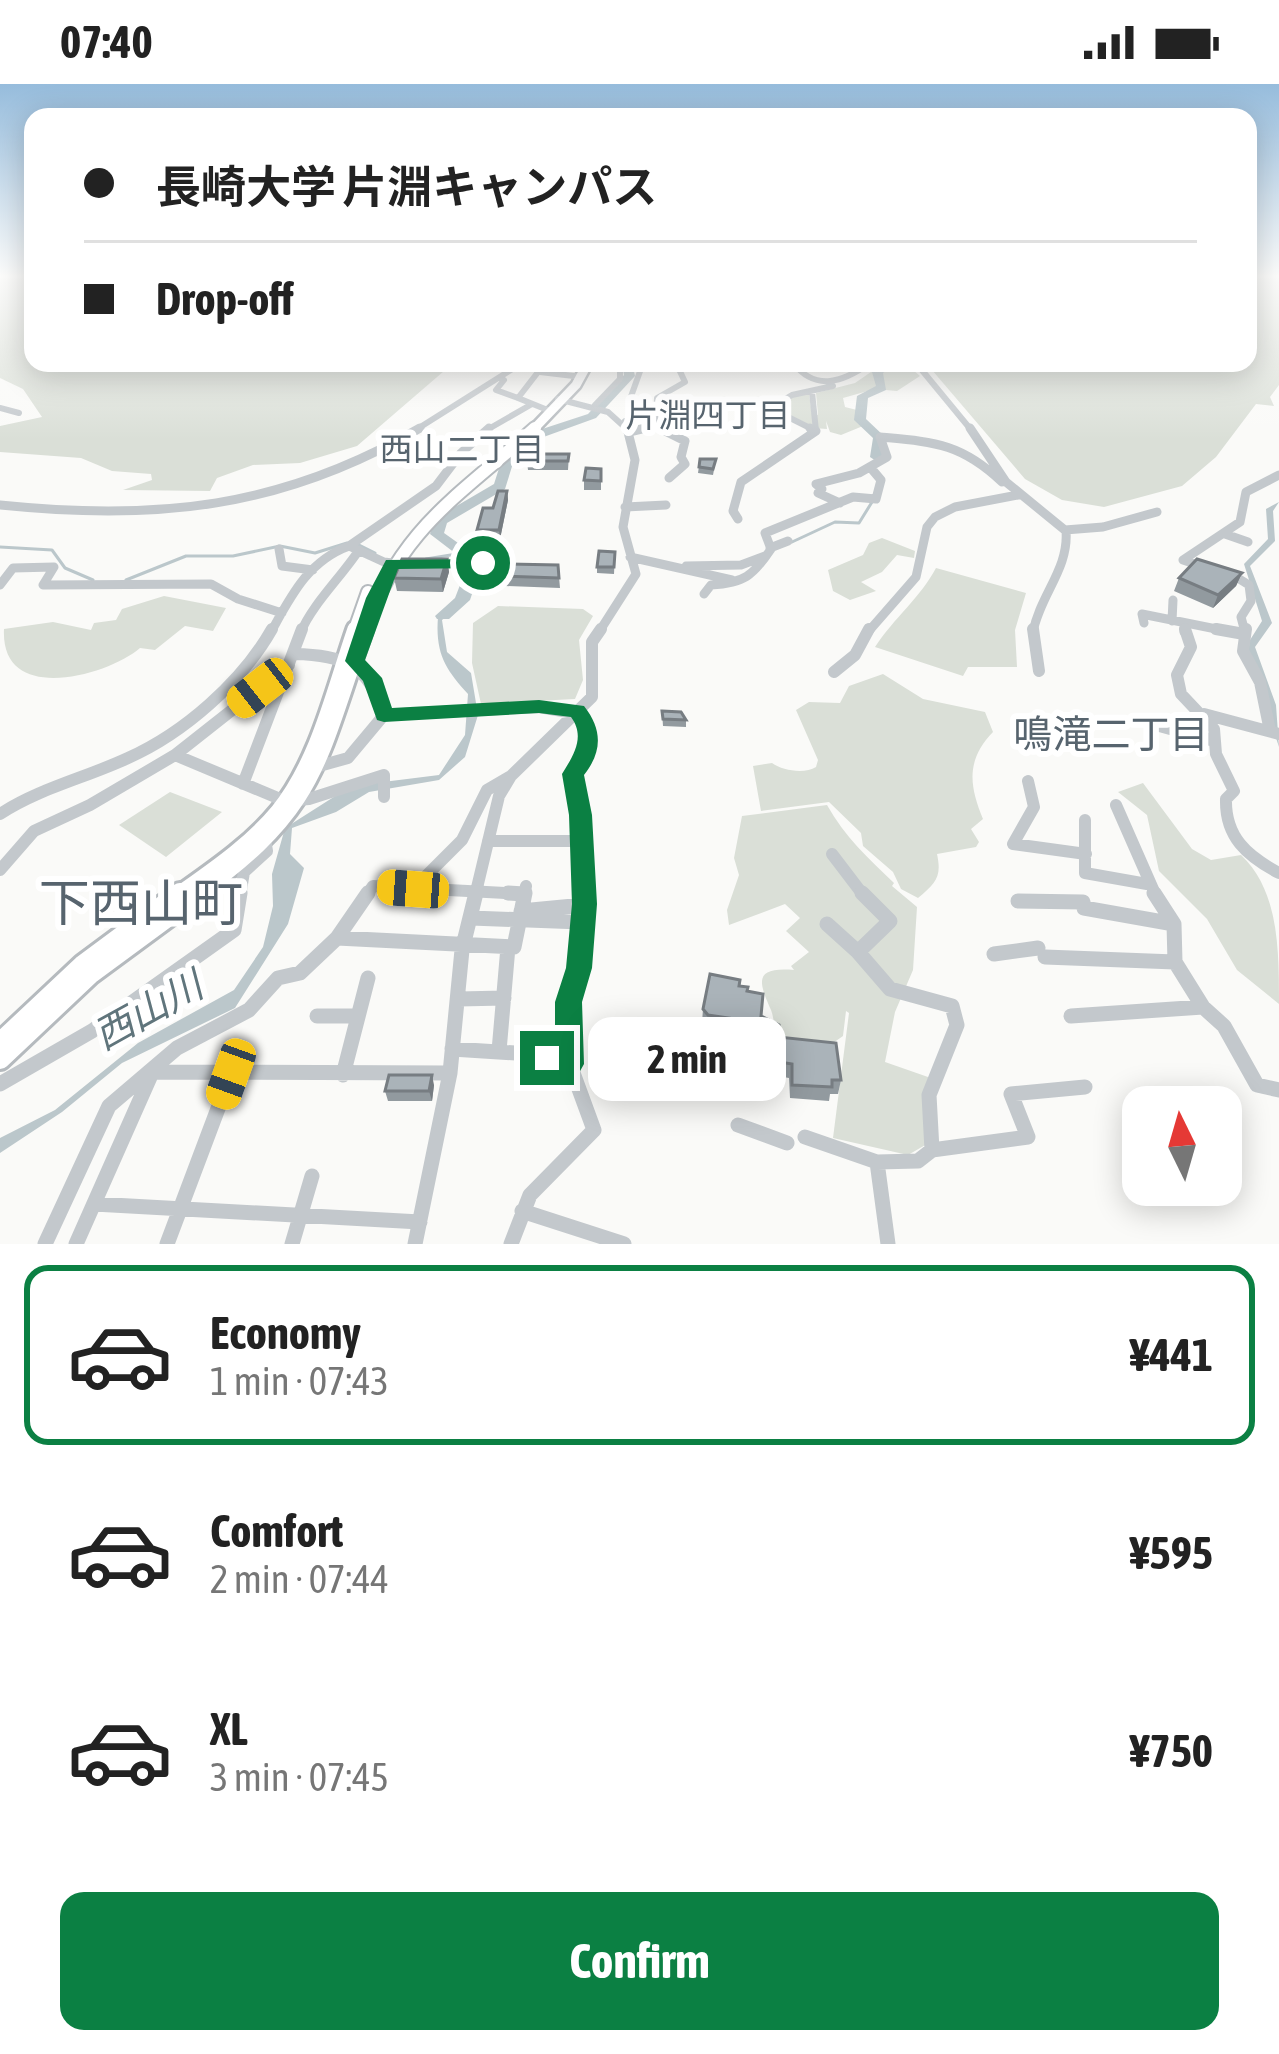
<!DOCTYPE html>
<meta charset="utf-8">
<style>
:root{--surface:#fff;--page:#f6f6f6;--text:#222;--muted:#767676;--line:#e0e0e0;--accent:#0b8043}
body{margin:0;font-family:"Asap Condensed","Noto Sans JP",sans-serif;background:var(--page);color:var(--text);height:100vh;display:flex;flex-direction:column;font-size:45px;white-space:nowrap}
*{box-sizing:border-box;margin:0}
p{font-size:39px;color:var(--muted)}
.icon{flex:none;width:66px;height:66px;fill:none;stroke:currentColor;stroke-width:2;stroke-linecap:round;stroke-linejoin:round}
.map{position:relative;height:1160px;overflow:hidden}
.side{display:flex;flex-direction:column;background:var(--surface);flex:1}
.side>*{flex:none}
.hud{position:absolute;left:24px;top:24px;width:1233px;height:264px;border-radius:24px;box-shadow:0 6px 30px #0003;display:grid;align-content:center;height:264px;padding:0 60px;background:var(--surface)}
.needle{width:78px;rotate:355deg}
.fabs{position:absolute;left:1122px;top:1002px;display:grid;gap:24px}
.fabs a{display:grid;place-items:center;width:120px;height:120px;border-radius:24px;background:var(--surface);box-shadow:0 6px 30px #0003;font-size:60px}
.end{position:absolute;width:54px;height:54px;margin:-27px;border:15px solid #0b8043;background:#fff;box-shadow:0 0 0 6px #fff}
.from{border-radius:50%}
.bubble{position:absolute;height:84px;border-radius:24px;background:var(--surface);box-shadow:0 6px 30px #0003;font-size:39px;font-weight:700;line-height:84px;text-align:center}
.car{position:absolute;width:36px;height:72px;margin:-36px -18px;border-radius:15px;box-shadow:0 0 9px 3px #0007;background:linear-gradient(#f5c518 24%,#345 0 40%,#f5c518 0 76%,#345 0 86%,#f5c518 0)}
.hud b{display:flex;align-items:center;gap:42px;height:114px;font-size:45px}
.hud b+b{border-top:3px solid var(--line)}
.hud i{width:30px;height:30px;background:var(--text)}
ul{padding:21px 0 0;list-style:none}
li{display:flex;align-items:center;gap:36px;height:180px;margin:0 24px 18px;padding:0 36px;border:6px solid transparent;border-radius:24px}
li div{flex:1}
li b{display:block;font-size:45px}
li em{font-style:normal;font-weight:700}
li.active{border-color:var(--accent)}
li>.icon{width:108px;height:108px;stroke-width:1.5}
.action{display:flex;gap:24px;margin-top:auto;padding:24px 60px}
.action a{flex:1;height:138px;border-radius:24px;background:var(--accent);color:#fff;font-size:48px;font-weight:700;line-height:138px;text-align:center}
.status{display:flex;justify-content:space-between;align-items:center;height:84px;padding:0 60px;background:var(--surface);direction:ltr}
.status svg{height:33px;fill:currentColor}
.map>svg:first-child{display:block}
.green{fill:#dadfd7}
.water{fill:#bbc7cb}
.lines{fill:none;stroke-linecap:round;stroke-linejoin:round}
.stream{stroke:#bbc7cb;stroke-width:3}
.river{fill:#bbc7cb;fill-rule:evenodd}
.major-far3-casing{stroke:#b5babe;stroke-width:14}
.major-far2-casing{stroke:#b5babe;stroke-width:16}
.major-far1-casing{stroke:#b5babe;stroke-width:21}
.major-casing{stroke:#b5babe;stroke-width:26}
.minor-far3{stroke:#c3c8cc;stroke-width:6}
.minor-far2{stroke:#c3c8cc;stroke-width:9}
.minor-far1{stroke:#c3c8cc;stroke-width:12}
.minor{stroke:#c3c8cc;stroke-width:15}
.major-far3{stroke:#fff;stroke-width:9}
.major-far2{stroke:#fff;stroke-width:12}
.major-far1{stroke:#fff;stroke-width:15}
.major{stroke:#fff;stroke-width:20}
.wall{fill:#929a9f}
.shaded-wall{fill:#777d82}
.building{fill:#aab3b9;stroke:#777d82;stroke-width:3}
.route{fill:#0b8043}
.labels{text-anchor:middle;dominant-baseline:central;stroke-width:12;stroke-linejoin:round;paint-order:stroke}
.far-neighbourhood-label{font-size:33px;fill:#57646e;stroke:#fff}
.neighbourhood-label{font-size:39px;fill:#57646e;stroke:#fff}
.water-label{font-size:39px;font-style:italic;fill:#60757c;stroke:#fff}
.near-quarter-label{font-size:51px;fill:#57646e;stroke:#fff}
</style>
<div class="status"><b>07:40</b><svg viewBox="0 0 49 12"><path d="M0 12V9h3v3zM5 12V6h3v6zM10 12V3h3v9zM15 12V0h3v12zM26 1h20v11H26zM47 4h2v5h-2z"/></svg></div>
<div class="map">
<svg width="1279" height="1160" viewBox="0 0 1279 1160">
<rect width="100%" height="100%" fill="#fafaf8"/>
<path class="green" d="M0,194H33V279L451,281L357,362L300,379L253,381L217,394L210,407L123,406L152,396L151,390L112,387L81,374L0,368V342L42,333L23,305L0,294Z
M1248,194H1279V301L1270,313L1274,322L1256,320L1216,373L1182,402L1104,423L1062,416L1025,395L926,279H1248Z
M884,279H905L920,292L897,307L875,305L843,314L845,323L857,326L863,342L841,351L830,348L826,337L827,345L813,344L773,324L793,312L809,310L812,330L818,331L816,309L855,299Z
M882,454L915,467L914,474L897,471L882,488L861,498L876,507L850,516L833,507L828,486L863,471L869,459Z
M936,484L1026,509L1015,546L1017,583H968L963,592L875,563C894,534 920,514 936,484Z
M164,512L226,524L213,547L185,542L155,566L140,564C109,591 0,623 4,545L53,538L91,546L94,539L116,536L122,525Z
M498,522L583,525L593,532L579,556L583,596L575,615L481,620L472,579L473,539Z
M883,590L923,615L985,628L993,648C966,676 969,701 983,735L971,745L979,758L976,763L937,770C942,793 936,799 918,814L901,805L893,788L863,762L861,749L829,718L761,727L753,682L772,679C783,687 805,690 816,683L818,676L796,626L809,618L840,619L849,602Z
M1143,699L1192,765L1211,776L1241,771C1279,807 1279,865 1279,920L1237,886L1207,835L1159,787L1147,731L1118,708Z
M170,708L222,728L166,773L119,741Z
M827,721C845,753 868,774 894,799L892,802L917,823L913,886L895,928L885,978L928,993L927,1060L908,1071L833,1054L849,929L846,927L843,952L833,959C818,958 795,960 783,952C772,945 775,936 771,926C758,897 754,883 794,886L791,882L809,868L786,847L800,834L785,820L729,841L727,826L739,791L734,774L742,732Z"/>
<path class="water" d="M1279,418L1273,427L1275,457L1250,482L1272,539L1255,563L1276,621L1279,663L1248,568L1250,556L1262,537L1244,480L1268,455L1266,425Z
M455,518L463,520L442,536L447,568L471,589L478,631L465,673L439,696L369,708L336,728L292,744L290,770L304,784L288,840L235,924L122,979L62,1028L0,1069V1054L55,1026L138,959L234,906L263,863L273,822L272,790L285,744L351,702L439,691L465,651L468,610C446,586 435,570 438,533Z"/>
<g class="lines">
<path class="stream" d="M792,458L835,438L859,439L872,418
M357,460L375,469
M0,463L52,466L65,484L93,496
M426,475L463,469
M126,496L186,472H233L280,462L315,469L347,459"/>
<path class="river" d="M622,279H632L635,292L596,334L538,355L523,366L514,376L505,405L447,439L444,449L475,471L481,483L470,516L449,535H437L435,532L455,514L467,483L464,476L430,450L436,434L494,400L502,375L515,360L530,349L588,330L624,291Z
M883,279H895L883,289L886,306L868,314L866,335L885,353L882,373L876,377L870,373L873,354L854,336L857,312L876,302L872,288Z"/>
<g class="major-far3-casing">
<path id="major-far3" d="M532,347L576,301L588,279"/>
</g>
<g class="major-far2-casing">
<path id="major-far2" d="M354,548L368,508
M364,548C400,444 458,413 535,344"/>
</g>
<g class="major-far1-casing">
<path id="major-far1" d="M176,812C211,787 250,761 278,727C319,676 334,605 355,545
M195,812C320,724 317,678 365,545"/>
</g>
<g class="major-casing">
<path id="major" d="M0,959L83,881L180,809
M0,975L90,890L200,809"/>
</g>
<path class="minor-far3" d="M545,279L518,314L550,327
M793,279C816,308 843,298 870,279
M916,279L972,347
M540,288L582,293
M504,296L496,306L518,314
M812,308L816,347
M558,315L608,328L629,347
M595,321L620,295V279
M0,324L19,329
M770,324L792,311L833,302
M770,324L816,347
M625,337L630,335L629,318L643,279
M655,342L657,314L685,298L676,279
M414,347L522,279
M485,347L532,320
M633,347L655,342L665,347"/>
<path class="minor-far2" d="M659,344L685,357L681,373L685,380L669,394
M810,344L816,347
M970,344L1006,398L1066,447C1069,485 1040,511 1033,548
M629,348L646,344
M840,419L818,409L822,405L816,400L859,389L887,373L880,353C934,358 961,359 1002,398
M0,421C156,437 281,425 420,344
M625,423L666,421
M738,435L733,427L741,398L816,347
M1065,446L1103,443L1157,428
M1225,450L1248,458
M349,462L436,402L461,369L489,344
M770,464L788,457
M279,465L282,482L313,486
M630,473L732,496
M438,480L483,479
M686,482L741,481L765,472
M1204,483L1183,476L1240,438L1246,408L1279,391
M1228,488L1249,501L1251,517L1241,533L1245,548
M0,501L13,484L54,483L43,501L211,500L238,515L282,529
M704,510L711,501C744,499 753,492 771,465L765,449L853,413L876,415L881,396L870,383
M1172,537L1173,516
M1144,539L1142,530L1231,548
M271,548C291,512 308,477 349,462L384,478L401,480
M301,548C311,522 342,492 359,466
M599,548L636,490L623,443L635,376L627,344
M868,548L916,493L927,443L935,433L955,423L1018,411
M1184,548L1186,540"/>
<path class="minor-far1" d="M1033,545L1039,587
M1185,545L1191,563L1177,591L1181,610L1214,645L1216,670L1234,707L1226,715C1225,753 1247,772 1279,789
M1216,545L1244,550
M1246,545L1243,567L1260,598L1270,647
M294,570C344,571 369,581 384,631
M834,588L855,571L869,545
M577,627L590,653L573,690L584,812
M1204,630L1279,650
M1152,640L1214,657
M175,671L285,717L309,715L384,691V713
M312,684L348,674L384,631L539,623L574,629
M1028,697L1034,723L1013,760L1086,770
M243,700L302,545
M1116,721L1156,812
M0,730C40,704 85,694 128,674C184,649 242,598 272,545
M1085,736V789L1147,800
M488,757H580
M832,770L864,812
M0,786L34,747L90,721L175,671L289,581
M413,805L462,756L487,706L511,692
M240,812L244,788L267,767L265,755
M366,812L373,802L524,810
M475,812L499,712L511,692L592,613V558L601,545
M524,812L526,802"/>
<path class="minor" d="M508,809L524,810
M862,809L890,837L858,868L890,905L952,922L957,941L929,1011L932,1066L918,1077L877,1078
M1154,809L1174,840L1175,878L1203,923L1224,942L1257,1001L1279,1006
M1018,817L1083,818L1084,824L1174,840
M521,827L584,821
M471,834L581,838
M827,840L858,868
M337,854L514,863L525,809
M994,870L1038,864
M1045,873L1175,878
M459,915L504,914
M317,932H357
M1071,932L1203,923
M452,965L531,970L570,979
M499,967L508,863
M152,988L450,989
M343,991L368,894
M0,1000L92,947L234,846L240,809
M738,1041L787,1059
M805,1053L877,1078L888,1160
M932,1066L1028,1053L1011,1010L1085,1003
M94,1120L420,1138
M522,1127L624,1160
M45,1160L109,1022L177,964L249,926L278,894L300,889L337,854L368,809
M76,1160L151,991
M167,1160L231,990
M292,1160L312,1092
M415,1160L450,989L462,866L476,809
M511,1160L530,1111L594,1046L572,986L568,958L584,809"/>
<use href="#major-far3" class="major-far3"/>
<use href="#major-far2" class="major-far2"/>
<use href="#major-far1" class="major-far1"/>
<use href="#major" class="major"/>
</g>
<path class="wall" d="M569,370L568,386H528L527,377Z
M700,375H716L713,391L698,389Z
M601,385V406H584V396Z
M507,407L508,416L500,455H478L477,446Z
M615,468L614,490L597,489V483Z
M447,475L449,488L443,508L397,507L394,494Z
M558,481L560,504L505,502L504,492Z
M1242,489L1236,502L1213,524L1174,507L1179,494Z
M662,627L686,636V643L663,642Z
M739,902L747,907L761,932L778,953L841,996L838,1010H830L829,1017L790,1014L789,994L760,989L759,994L742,992L743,986L729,983L733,949L707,945L702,939L703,925Z
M434,1001L432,1017H388L385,1007Z"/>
<path class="shaded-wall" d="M507,407L508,416L500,455L499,446Z
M447,475L449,488L443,508L441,495Z
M1242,489L1236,502L1213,524L1218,511Z
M432,991L434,1001L432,1017L429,1007Z"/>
<path class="building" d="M529,370H569L568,377H527Z
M700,375H716L713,385L699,383Z
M586,384L601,385V397L584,396Z
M498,407H507L499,446H477L483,424H493Z
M599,467L615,468L614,483H597Z
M402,475H447L441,495L394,494Z
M1197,475L1242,489L1218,511L1179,494Z
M506,480L558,481L559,494L504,492Z
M662,627L681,628L686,636L663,635Z
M710,890L740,896L739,902L748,903L747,907L763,910L761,932L779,941L778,953L836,959L841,996H832V1003L792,1001V980L762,975L761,980L744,978L745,972L731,969L735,935L708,931L703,925Z
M389,991H432L429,1007H385Z"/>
<linearGradient id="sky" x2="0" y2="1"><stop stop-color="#96bcdc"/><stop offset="0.54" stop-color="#fdfdfc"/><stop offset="1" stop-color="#fdfdfc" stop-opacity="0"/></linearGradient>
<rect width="1279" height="356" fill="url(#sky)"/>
<path class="route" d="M489,475V482L483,484L398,485L365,576L382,594L392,624L539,616L584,622C603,646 602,668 584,691L592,731L597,820L592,884L582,918L584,980L579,989L569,993L537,983L533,974L537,965L555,963V918L566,884L572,820L569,731L562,690C573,672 586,653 571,633L539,629L384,638L377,636L363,597L345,577L366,514L386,476Z"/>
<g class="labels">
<g class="far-neighbourhood-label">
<text x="708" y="331">片淵四丁目</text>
<text x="462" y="365">西山二丁目</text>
</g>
<g class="neighbourhood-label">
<text x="1111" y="650">鳴滝二丁目</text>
</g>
<g class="water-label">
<text transform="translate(148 926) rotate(-29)">西山川</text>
</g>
<g class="near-quarter-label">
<text x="141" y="818">下西山町</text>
</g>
</g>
</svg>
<div class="fabs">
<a><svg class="needle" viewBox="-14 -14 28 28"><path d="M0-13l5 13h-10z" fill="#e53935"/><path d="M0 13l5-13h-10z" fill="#767676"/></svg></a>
</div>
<i class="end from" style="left:483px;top:479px"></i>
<i class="end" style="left:547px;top:974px"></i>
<div class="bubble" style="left:588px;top:933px;width:198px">2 min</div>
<i class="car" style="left:260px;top:604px;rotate:232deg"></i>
<i class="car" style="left:413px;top:805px;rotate:274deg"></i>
<i class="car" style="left:231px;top:990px;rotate:200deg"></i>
<div class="hud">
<b><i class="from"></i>長崎大学 片淵キャンパス</b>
<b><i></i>Drop-off</b>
</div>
</div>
<section class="side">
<ul>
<li class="active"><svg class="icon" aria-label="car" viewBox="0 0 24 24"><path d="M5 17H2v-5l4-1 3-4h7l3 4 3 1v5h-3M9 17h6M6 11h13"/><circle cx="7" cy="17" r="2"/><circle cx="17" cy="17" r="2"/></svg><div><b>Economy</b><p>1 min · 07:43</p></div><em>¥441</em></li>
<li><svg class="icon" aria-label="car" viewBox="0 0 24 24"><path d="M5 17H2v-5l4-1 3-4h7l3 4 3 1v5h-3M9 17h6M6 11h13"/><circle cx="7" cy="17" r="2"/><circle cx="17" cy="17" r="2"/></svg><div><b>Comfort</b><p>2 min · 07:44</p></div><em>¥595</em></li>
<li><svg class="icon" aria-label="car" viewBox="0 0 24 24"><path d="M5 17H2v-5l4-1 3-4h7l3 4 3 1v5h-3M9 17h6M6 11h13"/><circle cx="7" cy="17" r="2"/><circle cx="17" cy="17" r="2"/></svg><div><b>XL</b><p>3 min · 07:45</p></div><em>¥750</em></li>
</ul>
<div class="action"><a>Confirm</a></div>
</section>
